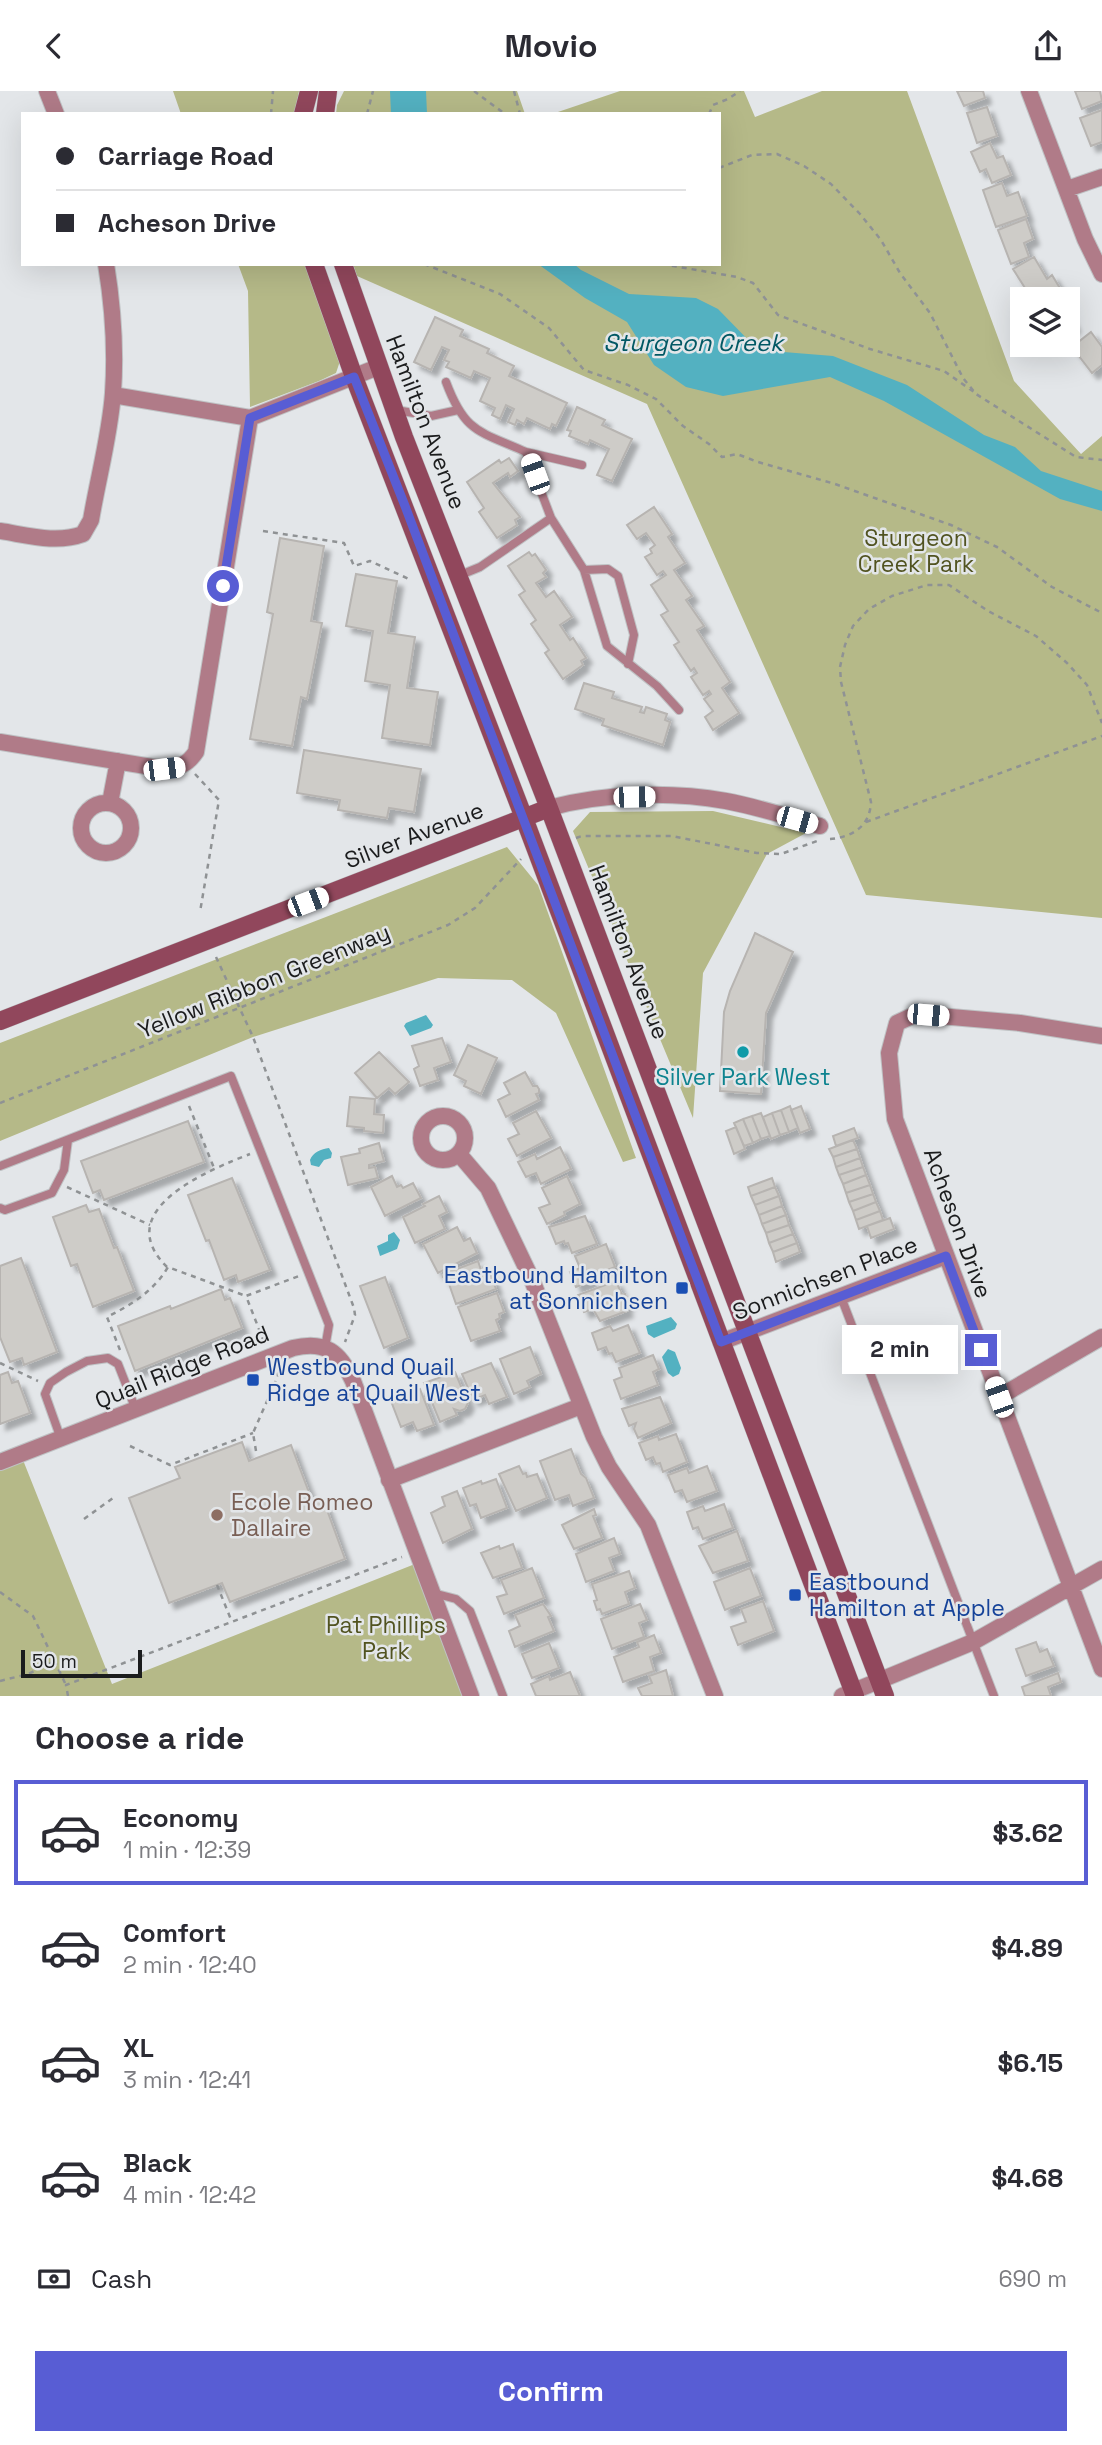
<!DOCTYPE html>
<meta charset="utf-8">
<style>
:root{--surface:#fff;--page:#f7f7f7;--text:#2b2b33;--muted:#7c7c81;--line:#e1e1e2;--accent:#585dd4}
body{margin:0;font-family:"Space Grotesk",sans-serif;background:var(--page);color:var(--text);height:100vh;display:flex;flex-direction:column;font-size:26px;white-space:nowrap}
*{box-sizing:border-box;margin:0}
p{font-size:23px;color:var(--muted)}
.icon{flex:none;width:38px;height:38px;fill:none;stroke:currentColor;stroke-width:2;stroke-linecap:round;stroke-linejoin:round}
.map{position:relative;height:1605px;overflow:hidden}
.details{display:flex;flex-direction:column;background:var(--surface);flex:1}
.details>*{flex:none}
.top-card{position:absolute;left:21px;top:21px;width:700px;height:154px;border-radius:0px;box-shadow:0 7px 28px #0002;display:grid;align-content:center;height:154px;padding:0 35px;background:var(--surface)}
.controls{position:absolute;left:1010px;top:196px;display:grid;gap:14px}
.controls a{display:grid;place-items:center;width:70px;height:70px;border-radius:0px;background:var(--surface);box-shadow:0 7px 28px #0002;font-size:35px}
.scale{position:absolute;left:21px;bottom:18px;width:121px;box-sizing:border-box;padding-left:7px;border:4px solid #1b1c1d;border-top:0;font-size:19px;line-height:24px;white-space:nowrap;color:#1b1c1d;-webkit-text-stroke:5px #e3e6e9;paint-order:stroke}
.end{position:absolute;width:32px;height:32px;margin:-16px;border:9px solid #585dd4;background:#fff;box-shadow:0 0 0 4px #fff}
.from{border-radius:50%}
.bubble{position:absolute;height:49px;border-radius:0px;background:var(--surface);box-shadow:0 7px 28px #0002;font-size:23px;font-weight:800;line-height:49px;text-align:center}
.car{position:absolute;width:21px;height:42px;margin:-21px -10px;border-radius:9px;box-shadow:0 0 5px 2px #0007;background:linear-gradient(#fff 24%,#345 0 40%,#fff 0 76%,#345 0 86%,#fff 0)}
.top-card b{display:flex;align-items:center;gap:24px;height:66px;font-size:26px}
.top-card b+b{border-top:2px solid var(--line)}
.top-card i{width:18px;height:18px;background:var(--text)}
ul{padding:0;list-style:none}
li{display:flex;align-items:center;gap:21px;height:105px;margin:0 14px 10px;padding:0 21px;border:4px solid transparent;border-radius:0px}
li div{flex:1}
li b{display:block;font-size:26px}
li em{font-style:normal;font-weight:800}
li.on{border-color:var(--accent)}
li>.icon{width:63px;height:63px;stroke-width:1.5}
h2{padding:0 35px;font-size:32px;line-height:84px}
.pay{display:flex;align-items:center;gap:18px;height:77px;padding:0 35px;font-size:26px}
.pay p{margin-inline-start:auto}
.button{display:flex;gap:14px;margin-top:auto;padding:14px 35px}
.button a{flex:1;height:80px;border-radius:0px;background:var(--accent);color:#fff;font-size:28px;font-weight:800;line-height:80px;text-align:center}
header{display:flex;justify-content:space-between;align-items:center;height:91px;padding:0 35px;background:var(--surface);font-size:32px;font-weight:800}
.map>svg:first-child{display:block}
.green{fill:#b5b988}
.water{fill:#53b1c1}
.building{fill:#ceccc8;stroke:#b7b4b1;stroke-width:2;filter:url(#shadow)}
.lines{fill:none;stroke-linecap:round;stroke-linejoin:round}
.lane-casing{stroke:#bfc2c4;stroke-width:10}
.street-casing{stroke:#bfc2c4;stroke-width:18}
.secondary-casing{stroke:#bfc2c4;stroke-width:19}
.path{stroke:#8f9294;stroke-width:2.5;stroke-dasharray:5 5;stroke-linecap:butt}
.lane{stroke:#b07b88;stroke-width:8}
.street{stroke:#b07b88;stroke-width:16}
.secondary{stroke:#91475c;stroke-width:18}
.route{stroke:#585dd4;stroke-width:9}
.culture-dot{fill:#0f9aa8;stroke:#e3e6e9;stroke-width:2.5}
.transit-dot{fill:#1a4fb4;stroke:#e3e6e9;stroke-width:2.5}
.education-dot{fill:#8d6e63;stroke:#e3e6e9;stroke-width:2.5}
.labels{text-anchor:middle;dominant-baseline:central;stroke-width:5;stroke-linejoin:round;paint-order:stroke}
.street-label{font-size:23px;fill:#1b1c1d;stroke:#e3e6e9}
.park-label{font-size:23px;fill:#515320;stroke:#e3e6e9}
.culture-label{font-size:23px;fill:#0d838f;stroke:#e3e6e9}
.transit-label{font-size:23px;fill:#164399;stroke:#e3e6e9;text-anchor:start}
.education-label{font-size:23px;fill:#785e54;stroke:#e3e6e9;text-anchor:start}
.water-label{font-size:24px;font-style:italic;fill:#025864;stroke:#e3e6e9}
</style>
<header><svg class="icon" aria-label="back" viewBox="0 0 24 24"><path d="M15 5l-7 7 7 7"/></svg>Movio<svg class="icon" aria-label="share" viewBox="0 0 24 24"><path d="M12 15V3M7 8l5-5 5 5M5 13v7h14v-7"/></svg></header>
<div class="map">
<svg width="1102" height="1605" viewBox="0 0 1102 1605">
<defs>
<filter id="shadow"><feDropShadow dx="6" dy="6" stdDeviation="2" flood-color="#0004"/></filter>
</defs>
<rect width="100%" height="100%" fill="#e3e6e9"/>
<path class="green" d="M173,0H299L295,23H181Z
M344,0H517L525,23H336L337,14Z
M620,0H744L755,26L822,0H907L1014,290L1081,363L1102,345V827L866,804L647,313L357,185L353,173H719V23H552Z
M238,173H306L341,267L336,282L319,290L250,316L248,200Z
M713,720L806,742L767,763L703,882L693,1027L573,740L590,721Z
M507,756L538,794L636,1067L623,1071L556,922L512,889L438,887L253,946L0,1050V952Z
M21,1364L112,1593L420,1471L471,1605H0V1371Z"/>
<path class="water" d="M390,0H426L427,23H391Z
M538,173H574L581,179L629,203L696,207L718,218L758,259L833,265L907,294L984,344L1015,356L1041,380L1102,400V420L1060,408L884,310L830,286L723,305L686,296L654,274L627,231L585,207Z
M426,924L433,934L431,937L410,945L404,935L406,932Z
M329,1057L332,1062L331,1067L324,1069L319,1076L311,1074L310,1069C313,1061 321,1058 329,1057Z
M394,1141L400,1149L397,1158L380,1165L377,1155L388,1150V1144Z
M671,1226L677,1233L675,1238L654,1247L648,1243L646,1235Z
M668,1258L675,1261L681,1277L679,1283L673,1286L668,1282L662,1266Z"/>
<path class="building" d="M957,0H983L985,7L964,15Z
M1075,0H1100L1102,10L1082,18Z
M987,16L997,45L977,52L967,22Z
M1102,19V51L1091,55L1080,27Z
M990,52L997,67L1003,65L1011,84L992,92L986,78L980,81L971,61Z
M1002,92L1007,105L1018,101L1027,125L996,136L983,99Z
M1026,128L1033,148L1024,152L1029,166L1011,173L998,139Z
M1034,166L1047,188L1052,184L1061,199L1046,208H1032L1013,178Z
M1068,224L1074,235L1068,240Z
M435,226L463,239L460,245L489,258L487,262L514,275L509,285L567,312L556,335L552,333L550,338L527,327L524,333L517,329L515,334L508,331L514,318L506,314L500,328L492,324L495,317L480,310L490,287L474,280L471,287L446,276L449,271L444,269L449,259L442,256L431,279L414,271Z
M1091,241L1102,256V274L1092,282L1072,256Z
M577,316L605,329L602,334L632,348L612,390L597,384L609,358L590,349L588,353L569,345L571,340L567,339Z
M509,367L518,380L510,386L508,382L493,392L520,426L515,429L517,434L497,447L479,421L484,417L467,391L499,369L501,372Z
M654,416L672,443L668,446L685,472L674,479L692,505L686,509L704,535L697,539L730,591L722,597L739,622L713,639L705,626L713,620L704,608L711,603L709,600L703,604L691,586L697,582L694,577L691,580L674,554L679,551L661,524L668,520L651,494L666,484L663,480L657,484L645,466L652,462L650,458L655,454L646,442L637,448L627,434Z
M280,447L324,455L311,530L322,532L307,608L301,606L292,655L250,648L273,523L267,521Z
M529,461L532,465L535,463L546,479L543,482L546,486L536,492L546,506L554,500L572,526L560,534L570,549L573,547L586,567L581,570L583,574L563,588L545,562L549,559L531,533L536,529L519,504L525,500L508,475Z
M356,483L397,490L388,542L415,546L407,597L438,601L430,654L382,647L390,594L365,590L373,540L346,535Z
M584,592L614,601L612,607L642,616L640,621L644,622L646,616L667,623L665,629L670,631L663,654L602,634L604,628L575,618Z
M304,659L421,678L414,721L389,717L387,727L338,719L340,709L297,702Z
M755,842L793,861L766,922L761,1003L720,1000L724,921L730,900Z
M442,947L451,971L434,977L438,989L420,995L414,978L419,975L412,955Z
M468,954L497,967L481,1003L464,995L466,990L454,984Z
M379,961L409,991L395,1003L389,997L377,1007L355,982Z
M525,981L533,995H537L539,998V1002L536,1003L539,1009L506,1026L498,1009L510,1003L504,992Z
M350,1006L375,1008L374,1023L384,1024L383,1042L364,1040V1037L347,1035Z
M790,1015L798,1037L789,1041L781,1019Z
M801,1015L810,1038L800,1042L791,1019Z
M781,1019L789,1041L780,1044L772,1022Z
M536,1020L551,1047L517,1065L508,1048L519,1043L513,1032Z
M761,1022L770,1045L761,1048L752,1025Z
M772,1022L780,1044L771,1048L763,1026Z
M752,1025L761,1048L753,1052L743,1028Z
M743,1028L753,1052L744,1055L734,1032Z
M188,1030L204,1071L104,1109L100,1099L93,1102L81,1070Z
M736,1036L745,1058L734,1063L726,1040Z
M854,1037L858,1047L836,1055L833,1045Z
M853,1049L857,1058L833,1066L829,1058Z
M379,1052L384,1070L369,1074V1077L375,1076L378,1087L348,1094L341,1066L360,1062L359,1058Z
M560,1056L571,1078L541,1093L536,1082L526,1086L518,1071L535,1063L537,1068Z
M857,1058L860,1067L836,1076L833,1066Z
M860,1067L863,1076L839,1084L836,1076Z
M863,1076L866,1084L843,1093L839,1084Z
M866,1084L870,1094L846,1102L843,1093Z
M392,1085L397,1096L401,1094L403,1097L413,1092L421,1107L385,1125L371,1096Z
M567,1085L580,1113L564,1121L565,1124L547,1133L539,1117L550,1113L542,1097Z
M232,1087L270,1179L238,1191L236,1184L224,1189L209,1149L206,1150L188,1104Z
M772,1087L775,1096L751,1105L748,1096Z
M870,1094L873,1103L849,1111L846,1102Z
M775,1096L779,1105L755,1114L751,1105Z
M873,1103L876,1111L853,1120L849,1111Z
M439,1105L447,1121L439,1125L445,1138L415,1152L403,1126L425,1115L423,1113Z
M779,1105L782,1115L759,1124L755,1114Z
M876,1111L880,1120L856,1129L853,1120Z
M86,1114L89,1121L99,1118L114,1157L117,1156L134,1200L93,1216L77,1173L71,1175L53,1126Z
M782,1115L786,1124L762,1133L759,1124Z
M880,1120L883,1129L859,1138L856,1129Z
M786,1124L789,1134L766,1142L762,1133Z
M585,1125L597,1153L572,1162L568,1152L565,1153L564,1150L556,1153L549,1136Z
M890,1127L894,1138L871,1147L867,1135Z
M789,1134L793,1143L769,1152L766,1142Z
M457,1136L464,1150L470,1147L477,1162L438,1182L423,1153Z
M793,1143L797,1152L773,1161L769,1152Z
M797,1152L800,1161L776,1171L773,1161Z
M606,1153L615,1176L590,1186L592,1190L576,1196L570,1181L580,1177L575,1165Z
M21,1167L57,1261L24,1274L22,1267L10,1271L0,1246V1175Z
M478,1170L481,1179L488,1176L496,1198L456,1213L449,1193L443,1186L444,1183Z
M385,1186L408,1247L384,1257L360,1195Z
M616,1190L622,1204L625,1203L628,1213L624,1214L627,1220L600,1230L593,1218L584,1221L578,1204Z
M221,1198L225,1209L230,1207L242,1237L135,1280L118,1235L170,1215L171,1218Z
M497,1202L504,1221L499,1223L500,1227L496,1229L500,1240L471,1250L458,1216Z
M628,1234L640,1262L616,1271L612,1262L609,1263L606,1256L598,1259L592,1242L610,1235L613,1240Z
M530,1256L541,1283L527,1290L530,1296L514,1303L500,1268Z
M653,1264L659,1278L653,1281L658,1294L621,1308L614,1289L622,1286L619,1277Z
M491,1272L507,1306L489,1313L485,1304L473,1309L462,1283Z
M8,1281L12,1292L18,1290L30,1322L0,1333V1284Z
M455,1281L468,1312L465,1318L460,1320L454,1318L457,1324L440,1331L424,1292Z
M420,1298L434,1334L417,1340L413,1331L401,1336L391,1310Z
M660,1306L671,1332L638,1347L634,1338L636,1332L629,1335L622,1318Z
M676,1343L687,1371L663,1381L660,1372L656,1373L653,1366L646,1369L639,1352L658,1345L659,1349Z
M242,1351L249,1370L291,1354L313,1412L323,1408L345,1468L230,1511L222,1492L169,1512L129,1407L180,1387L175,1376Z
M571,1358L581,1383L586,1387L594,1407L573,1415L569,1404L555,1409L540,1370Z
M519,1375L523,1383L526,1382L527,1386L537,1383L547,1407L516,1420L499,1383Z
M707,1375L717,1400L687,1411L682,1399L675,1401L668,1384L687,1377L689,1382Z
M496,1388L507,1417L481,1427L476,1413L470,1415L463,1397L481,1390L482,1393Z
M457,1400L472,1438L443,1452L431,1422L445,1415L442,1406Z
M724,1413L733,1437L703,1448L698,1436L693,1438L687,1421L703,1415L705,1420Z
M594,1418L596,1424L593,1425L602,1447L574,1458L562,1434Z
M737,1440L748,1470L713,1482L699,1455Z
M614,1447L620,1463L609,1467L614,1480L586,1491L576,1463Z
M513,1453L522,1477L493,1487L481,1462L499,1455L500,1458Z
M532,1477L544,1507L504,1523L497,1506L507,1503L501,1489Z
M750,1477L761,1505L725,1519L714,1491Z
M629,1480L635,1497L625,1501L629,1513L602,1523L600,1518L597,1519L594,1510L597,1509L592,1493Z
M763,1510L774,1540L738,1554L731,1536L746,1531L741,1518Z
M543,1513L551,1525L548,1526L554,1540L515,1556L509,1540L520,1535L515,1524Z
M640,1513L647,1529L639,1532L644,1546L612,1558L601,1528Z
M654,1544L661,1562L650,1566L654,1580L623,1591L614,1566L639,1556L637,1551Z
M1036,1551L1040,1561L1047,1558L1054,1575L1026,1585L1016,1558Z
M549,1552L559,1577L532,1587L522,1563Z
M666,1579L673,1605H642L638,1597L652,1592L649,1585Z
M570,1581L580,1605H536L531,1593L549,1585L550,1589Z
M1058,1582L1061,1591L1048,1596L1051,1605H1025L1022,1596Z"/>
<g class="lines">
<g class="lane-casing">
<path id="lane" d="M446,291C465,342 479,340 526,361L551,427L584,479L607,555L657,595L679,619
M396,319L431,325L458,319
M526,361L582,374
M584,479L608,478L618,485L634,544L628,573
M458,485L480,476L551,427
M0,1075L231,985L329,1234L325,1257
M0,1117L5,1119L52,1102L64,1079L68,1049
M841,1206L994,1605
M61,1348L45,1303L50,1292L66,1281L87,1270L108,1267L118,1273L136,1319
M433,1502L456,1508L470,1520L503,1605"/>
</g>
<g class="street-casing">
<path id="street" d="M47,0L56,23
M1029,0L1085,148L1102,183
M1067,98L1102,86
M113,304L250,327L378,276
M0,440C27,444 56,453 83,443L91,429C98,387 110,344 113,302C116,258 113,216 106,173
M0,651L164,678C180,676 187,674 196,661L250,327
M110,712L118,670
M81 737a25 25 0 1 1 50 0a25 25 0 1 1-50 0Z
M549,717C603,702 670,700 726,710C758,716 789,726 820,735
M1102,945L1020,932L928,924H914L897,932L889,962L895,1028L1102,1578
M421 1047a22 22 0 1 1 44 0a22 22 0 1 1-44 0Z
M459,1063L488,1097L532,1189L594,1346L609,1376L648,1434L715,1605
M721,1251L946,1165
M999,1306L1102,1246
M0,1371L293,1257C325,1249 340,1261 353,1290L471,1605
M389,1389L581,1315
M842,1605L973,1551L1102,1478"/>
</g>
<g class="secondary-casing">
<path id="secondary" d="M303,23L309,0
M325,23L328,0
M314,173L354,286L524,727L855,1605
M343,173L404,346L549,717L885,1605
M0,930L549,717"/>
</g>
<path class="path" d="M474,0L505,23
M514,0L520,23
M271,23L273,0
M367,23L373,0
M709,23L713,14L728,8L740,0
M719,77L752,64L777,63L804,75L831,93L860,123L881,149L900,182L930,222L963,287L976,303L1076,366L1102,369
M424,173L500,203L549,237L584,279L628,294L656,308L683,335L709,353L722,366L737,363L758,371L835,393L951,434L997,456L1052,496L1102,522
M662,173L737,186L753,192L778,224L870,258L944,280L974,301
M263,440L344,452L354,475L370,470L411,489
M195,683L219,709L200,821
M866,731L1102,645
M576,747L582,745H672L757,762L781,763L817,750
M830,748C853,746 870,735 871,711L841,591L840,576L845,554L853,535L869,518L892,505L927,494H949L988,520L1036,545L1067,572L1087,594L1102,632
M216,866L253,946L354,1217L355,1224L345,1251
M0,1012L448,834L475,817L521,768
M189,1015L214,1077
M67,1096L150,1134
M167,1176C109,1119 209,1079 250,1063
M264,1251L246,1205L299,1185
M120,1259L107,1226C131,1214 154,1200 168,1176L246,1205
M0,1272L38,1290
M130,1355L170,1374L253,1342
M256,1360L253,1342L278,1285L276,1280
M84,1428L113,1407
M217,1494L232,1531
M0,1501L33,1525L66,1594
M0,1590L28,1583L55,1570
M68,1605L66,1594L402,1466"/>
<use href="#lane" class="lane"/>
<use href="#street" class="street"/>
<use href="#secondary" class="secondary"/>
</g>
<g class="lines">
<path class="route" d="M223,495L250,327L354,286L405,415L721,1251L946,1165L981,1259"/>
</g>
<circle class="culture-dot" cx="743" cy="961" r="7"/>
<g class="transit-dot">
<rect x="675" y="1190" width="14" height="14" rx="3.5"/>
<rect x="246" y="1282" width="14" height="14" rx="3.5"/>
<rect x="788" y="1497" width="14" height="14" rx="3.5"/>
</g>
<circle class="education-dot" cx="217" cy="1424" r="7"/>
<g class="labels">
<g class="street-label">
<text transform="translate(426 331) rotate(69)">Hamilton Avenue</text>
<text transform="translate(414 744) rotate(-21)">Silver Avenue</text>
<text transform="translate(629 861) rotate(69)">Hamilton Avenue</text>
<text transform="translate(264 890) rotate(-22)">Yellow Ribbon Greenway</text>
<text transform="translate(958 1132) rotate(70)">Acheson Drive</text>
<text transform="translate(825 1187) rotate(-21)">Sonnichsen Place</text>
<text transform="translate(182 1276) rotate(-22)">Quail Ridge Road</text>
</g>
<g class="park-label">
<text x="916" y="447">Sturgeon<tspan x="916" dy="26">Creek Park</tspan></text>
<text x="386" y="1534">Pat Phillips<tspan x="386" dy="26">Park</tspan></text>
</g>
<g class="culture-label">
<text x="743" y="986">Silver Park West</text>
</g>
<g class="transit-label">
<text x="668" y="1184" text-anchor="end">Eastbound Hamilton<tspan x="668" dy="26">at Sonnichsen</tspan></text>
<text x="267" y="1276">Westbound Quail<tspan x="267" dy="26">Ridge at Quail West</tspan></text>
<text x="809" y="1491">Eastbound<tspan x="809" dy="26">Hamilton at Apple</tspan></text>
</g>
<g class="education-label">
<text x="231" y="1411">Ecole Romeo<tspan x="231" dy="26">Dallaire</tspan></text>
</g>
<g class="water-label">
<text x="693" y="251">Sturgeon Creek</text>
</g>
</g>
</svg>
<div class="controls">
<a><svg class="icon" aria-label="layers" viewBox="0 0 24 24"><path d="M12 4l9 5-9 5-9-5zM3 14l9 5 9-5"/></svg></a>
</div>
<div class="scale">50 m</div>
<i class="end from" style="left:223px;top:495px"></i>
<i class="end" style="left:981px;top:1259px"></i>
<div class="bubble" style="left:842px;top:1234px;width:116px">2 min</div>
<i class="car" style="left:535px;top:383px;rotate:340deg"></i>
<i class="car" style="left:164px;top:678px;rotate:83deg"></i>
<i class="car" style="left:634px;top:706px;rotate:89deg"></i>
<i class="car" style="left:797px;top:729px;rotate:106deg"></i>
<i class="car" style="left:308px;top:811px;rotate:69deg"></i>
<i class="car" style="left:928px;top:924px;rotate:95deg"></i>
<i class="car" style="left:999px;top:1306px;rotate:340deg"></i>
<div class="top-card">
<b><i class="from"></i>Carriage Road</b>
<b><i></i>Acheson Drive</b>
</div>
</div>
<section class="details">
<h2>Choose a ride</h2>
<ul>
<li class="on"><svg class="icon" aria-label="car" viewBox="0 0 24 24"><path d="M5 17H2v-5l4-1 3-4h7l3 4 3 1v5h-3M9 17h6M6 11h13"/><circle cx="7" cy="17" r="2"/><circle cx="17" cy="17" r="2"/></svg><div><b>Economy</b><p>1 min · 12:39</p></div><em>$3.62</em></li>
<li><svg class="icon" aria-label="car" viewBox="0 0 24 24"><path d="M5 17H2v-5l4-1 3-4h7l3 4 3 1v5h-3M9 17h6M6 11h13"/><circle cx="7" cy="17" r="2"/><circle cx="17" cy="17" r="2"/></svg><div><b>Comfort</b><p>2 min · 12:40</p></div><em>$4.89</em></li>
<li><svg class="icon" aria-label="car" viewBox="0 0 24 24"><path d="M5 17H2v-5l4-1 3-4h7l3 4 3 1v5h-3M9 17h6M6 11h13"/><circle cx="7" cy="17" r="2"/><circle cx="17" cy="17" r="2"/></svg><div><b>XL</b><p>3 min · 12:41</p></div><em>$6.15</em></li>
<li><svg class="icon" aria-label="car" viewBox="0 0 24 24"><path d="M5 17H2v-5l4-1 3-4h7l3 4 3 1v5h-3M9 17h6M6 11h13"/><circle cx="7" cy="17" r="2"/><circle cx="17" cy="17" r="2"/></svg><div><b>Black</b><p>4 min · 12:42</p></div><em>$4.68</em></li>
</ul>
<div class="pay"><svg class="icon" aria-label="cash" viewBox="0 0 24 24"><path d="M3 7h18v10H3z"/><circle cx="12" cy="12" r="2"/></svg>Cash<p>690 m</p></div>
<div class="button"><a>Confirm</a></div>
</section>
